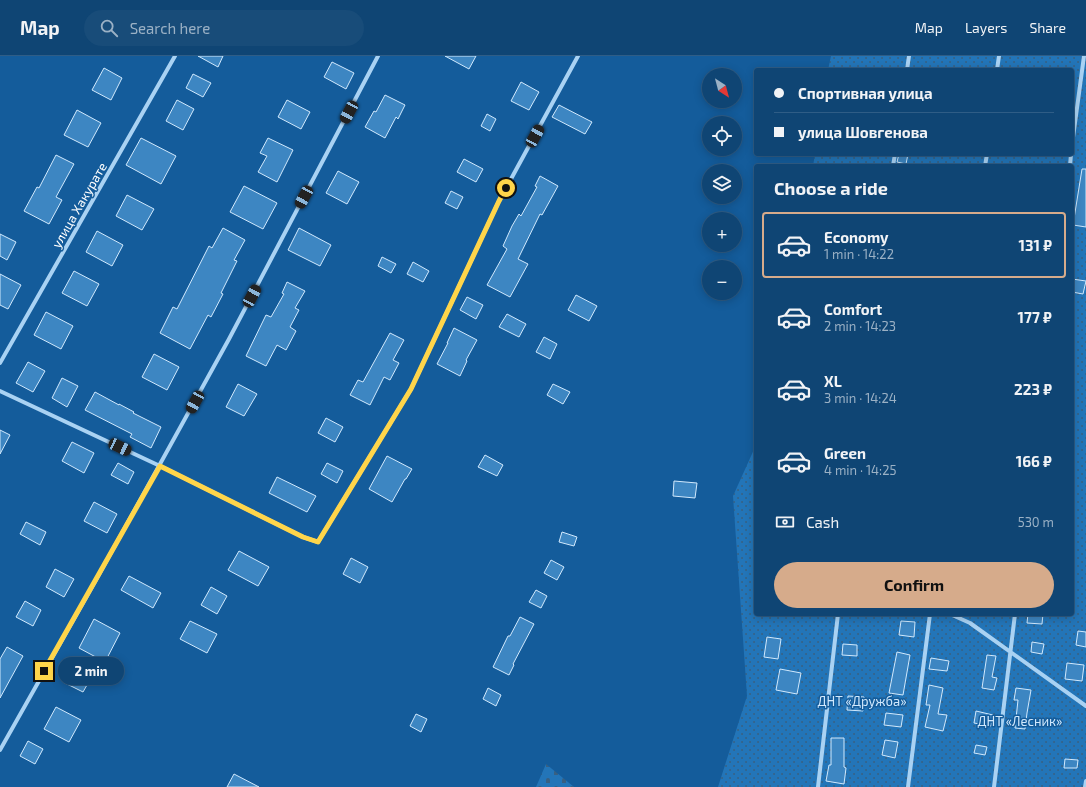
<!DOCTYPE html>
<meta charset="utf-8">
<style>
:root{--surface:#0f4574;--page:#184c79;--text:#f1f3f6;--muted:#9bb1c5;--line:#2f5d86;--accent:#d6ab8b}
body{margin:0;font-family:"Exo 2",sans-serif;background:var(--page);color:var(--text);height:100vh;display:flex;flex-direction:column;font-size:15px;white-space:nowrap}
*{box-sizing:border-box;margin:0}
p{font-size:13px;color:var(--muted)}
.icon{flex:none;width:22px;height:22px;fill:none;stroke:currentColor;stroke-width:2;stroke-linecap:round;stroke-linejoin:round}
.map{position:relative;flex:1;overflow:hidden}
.side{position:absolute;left:754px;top:108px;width:320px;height:452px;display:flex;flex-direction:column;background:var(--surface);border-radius:4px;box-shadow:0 2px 10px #0003,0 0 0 1px var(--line)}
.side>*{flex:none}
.top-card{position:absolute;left:754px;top:12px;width:320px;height:88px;border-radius:4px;box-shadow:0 2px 10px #0003,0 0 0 1px var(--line);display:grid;align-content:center;height:88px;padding:0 20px;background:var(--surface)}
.needle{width:26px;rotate:144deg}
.tools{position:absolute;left:702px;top:12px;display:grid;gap:8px}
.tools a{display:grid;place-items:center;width:40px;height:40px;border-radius:50%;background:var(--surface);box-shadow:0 2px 10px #0003,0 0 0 1px var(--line);font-size:20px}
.end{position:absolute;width:18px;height:18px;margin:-9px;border:5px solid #ffd54a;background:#111;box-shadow:0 0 0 2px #111}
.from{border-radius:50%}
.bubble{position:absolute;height:28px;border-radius:14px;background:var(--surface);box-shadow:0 2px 10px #0003,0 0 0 1px var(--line);font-size:13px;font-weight:700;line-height:28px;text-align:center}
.car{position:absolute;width:12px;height:24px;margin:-12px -6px;border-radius:5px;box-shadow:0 0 3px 1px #0007;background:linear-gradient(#222 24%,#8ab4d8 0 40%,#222 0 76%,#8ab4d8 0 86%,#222 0)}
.top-card b{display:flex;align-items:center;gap:14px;height:38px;font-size:15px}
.top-card b+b{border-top:1px solid var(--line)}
.top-card i{width:10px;height:10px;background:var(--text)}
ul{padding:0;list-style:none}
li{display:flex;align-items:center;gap:12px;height:66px;margin:0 8px 6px;padding:0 12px;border:2px solid transparent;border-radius:4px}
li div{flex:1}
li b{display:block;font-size:15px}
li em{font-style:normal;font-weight:700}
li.active{border-color:var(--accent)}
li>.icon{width:36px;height:36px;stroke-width:1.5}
h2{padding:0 20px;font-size:18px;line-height:48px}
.pay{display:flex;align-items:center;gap:10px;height:44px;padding:0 20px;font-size:15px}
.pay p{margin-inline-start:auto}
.button{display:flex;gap:8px;margin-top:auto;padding:8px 20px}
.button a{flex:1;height:46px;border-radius:24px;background:var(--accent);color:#111;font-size:16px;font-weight:700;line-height:46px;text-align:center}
header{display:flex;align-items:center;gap:24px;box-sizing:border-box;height:56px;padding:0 20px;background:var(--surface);border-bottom:1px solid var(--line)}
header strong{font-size:19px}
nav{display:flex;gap:22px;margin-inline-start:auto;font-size:14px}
.search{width:280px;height:36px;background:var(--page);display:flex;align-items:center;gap:10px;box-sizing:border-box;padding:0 14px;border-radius:22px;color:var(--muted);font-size:15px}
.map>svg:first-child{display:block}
.cemetery{fill:url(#cemetery-stones)}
.garden{fill:url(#garden-dots)}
.building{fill:#3d86c2;stroke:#d1e9fd}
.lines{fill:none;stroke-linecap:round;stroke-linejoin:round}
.minor{stroke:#a9d2f3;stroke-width:4}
.route{stroke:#ffd54a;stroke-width:5}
.labels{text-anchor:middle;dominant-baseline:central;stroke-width:3;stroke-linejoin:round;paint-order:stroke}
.street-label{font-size:13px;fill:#fff;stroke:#145c9b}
.park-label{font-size:13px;fill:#d1e9fd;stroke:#145c9b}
</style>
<header>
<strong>Map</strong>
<div class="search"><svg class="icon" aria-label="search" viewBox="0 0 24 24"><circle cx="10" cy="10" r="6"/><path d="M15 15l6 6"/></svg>Search here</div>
<nav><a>Map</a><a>Layers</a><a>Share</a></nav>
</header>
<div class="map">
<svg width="1086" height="731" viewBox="0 0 1086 731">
<defs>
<pattern id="cemetery-stones" width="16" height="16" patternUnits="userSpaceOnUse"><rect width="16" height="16" fill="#2375b8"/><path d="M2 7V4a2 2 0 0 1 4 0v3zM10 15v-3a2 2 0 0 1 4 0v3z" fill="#386082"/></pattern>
<pattern id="garden-dots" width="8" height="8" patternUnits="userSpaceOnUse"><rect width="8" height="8" fill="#2375b8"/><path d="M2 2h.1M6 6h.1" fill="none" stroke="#386082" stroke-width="1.8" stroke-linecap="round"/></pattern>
</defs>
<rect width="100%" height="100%" fill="#145c9b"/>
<path class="cemetery" d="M546,708L574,731H536Z"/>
<path class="garden" d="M831,0H1086V731H718L747,640L733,440L756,389V558H1072V110H813L815,98H1072V14H828Z"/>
<path class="building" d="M198,0H223L218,11Z
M445,0H476L469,13Z
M332,6L354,17L346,33L324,21Z
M104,12L122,22L111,44L92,34Z
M193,18L211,27L203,41L186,32Z
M521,26L539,36L529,54L511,45Z
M385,39L405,49L398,63L396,61L385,82L365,71L374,55L376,56Z
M177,44L194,53L183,74L166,65Z
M287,44L310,56L301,73L278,61Z
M559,49L592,66L585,78L552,61Z
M77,54L101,67L88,91L64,79Z
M487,58L496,63L490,75L481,70Z
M141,82L176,100L161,128L126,109Z
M268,82L293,94L277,126L258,116L267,100L260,97Z
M899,98H908L906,108L897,106Z
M56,99L74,108L56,141L62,144L49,168L24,155L37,131L39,132Z
M464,103L483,113L476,126L457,116Z
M1082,113H1086V171L1073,169Z
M338,115L359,126L347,148L326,137Z
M540,120L558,130L542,159L540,158L518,203L528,208L510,241L487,229L507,193L503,190L512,170L519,158L521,160L537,131L535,130Z
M244,130L277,147L263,173L230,156Z
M451,135L463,141L457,153L445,147Z
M127,139L154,153L142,174L116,160Z
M223,172L245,184L234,204L237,205L221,237L223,238L211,261L208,259L190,293L160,277L173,251L177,253L209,190L212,192Z
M299,172L331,189L320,210L288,194Z
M97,175L123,189L112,210L86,196Z
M0,178L16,186L7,204L0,200Z
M382,201L396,208L391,217L378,210Z
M413,206L429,215L423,226L407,218Z
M74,215L99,228L87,250L62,237Z
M0,218L21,229L8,253L0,249Z
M1072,223L1086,225L1083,238L1072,236Z
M287,226L305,235L295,252L299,254L290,271L296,275L286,294L277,289L266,310L246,300L266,259L271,261L284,238L282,237Z
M576,239L597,250L589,265L568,254Z
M467,241L483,249L476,263L460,254Z
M46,256L73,270L61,293L34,279Z
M507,258L526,268L519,281L499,271Z
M454,272L477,284L466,304L467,305L460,320L437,308L448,287H447Z
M390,277L404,284L393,304L399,307L390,324L384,321L370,349L350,339L358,324L363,326Z
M544,281L557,288L550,303L536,296Z
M154,298L179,311L167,334L142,321Z
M28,306L45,315L33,336L16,327Z
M62,322L78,330L67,351L52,342Z
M238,328L257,338L244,360L226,351Z
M553,328L570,336L563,348L547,339Z
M95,336L119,349V348L134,356L133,357L161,371L151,392L130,381L132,378L85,354Z
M326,362L343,371L335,386L318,377Z
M0,374L10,379L0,398Z
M72,386L94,397L84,417L62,405Z
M485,399L503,409L497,420L478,411Z
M387,400L412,413L406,423H405L392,446L369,433Z
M118,407L134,416L128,428L111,419Z
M327,407L343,415L337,427L321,418Z
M277,421L316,440L307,456L269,437Z
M674,425L697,427L695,442L673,440Z
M94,446L117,458L107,477L84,465Z
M26,466L46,476L40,489L20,478Z
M562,476L577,481L574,490L559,486Z
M239,495L269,511L258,530L228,514Z
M351,502L368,511L360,527L343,518Z
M551,504L564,511L557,524L544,517Z
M55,513L74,523L64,541L46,531Z
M129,520L161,537L153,552L121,534Z
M211,531L227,540L217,558L201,549Z
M536,534L547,540L541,552L529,546Z
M25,545L41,554L33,570L16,561Z
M1028,558H1043L1042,568L1027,567Z
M520,561L534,568L513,608L514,609L509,619L493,611L508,580H510Z
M94,563L120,577L105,606L79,592Z
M190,565L217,578L207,597L180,583Z
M901,565L915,566L914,581L899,579Z
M1078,575L1086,576V591L1076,589Z
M767,581L781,583L778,603L764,601Z
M1032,586L1044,588L1042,598L1031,596Z
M843,588L857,589V600L842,599Z
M7,591L23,600L0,642V603Z
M897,596L910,599L903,639L889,637Z
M987,599L996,600L992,621L997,622L994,634L982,632Z
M931,602L949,605L947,615L929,613Z
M1067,607L1084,609L1082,625L1065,623Z
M70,611L91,622L83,636L63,626Z
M780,613L801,617L797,638L776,634Z
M929,629L943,632L938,658L947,659L943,675L925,671L930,649H926Z
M488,632L501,639L496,650L483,643Z
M1016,632L1031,634L1027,657L1025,673L1015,672L1018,644H1014Z
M848,640L864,641L863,655L847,654Z
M56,651L81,664L69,686L44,673Z
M976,655L993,659L991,670L974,667Z
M886,657L903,659L901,671L884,669Z
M416,658L427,663L421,676L410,670Z
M831,682H844V711L846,712L844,728L826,725L829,709H831Z
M885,684L898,686L895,702L882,699Z
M28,685L43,693L35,708L20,700Z
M976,689L987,691L985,699L974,697Z
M1065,703L1078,704L1077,712H1064Z
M234,718L259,731H227Z"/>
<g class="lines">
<path class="minor" d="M907,14L909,0
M997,14L999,0
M1072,89L1084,0
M893,110L895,98
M985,110L987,98
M1070,110L1071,98
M0,307L175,0
M0,335L160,410L303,481L318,486L411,333L499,145L578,0
M950,558L970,567L1086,650
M0,694L96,524L229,283L378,0
M818,731L838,558
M908,731L930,558
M994,731L1015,558
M1085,731L1086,725"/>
</g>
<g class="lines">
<path class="route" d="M44,615L160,410L303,481L318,486L411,333L499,145L506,132"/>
</g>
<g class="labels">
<g class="street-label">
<text transform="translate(79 149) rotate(-60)">улица Хакурате</text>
</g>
<g class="park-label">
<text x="862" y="645">ДНТ «Дружба»</text>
<text x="1020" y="665">ДНТ «Лесник»</text>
</g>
</g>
</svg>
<div class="tools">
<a><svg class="needle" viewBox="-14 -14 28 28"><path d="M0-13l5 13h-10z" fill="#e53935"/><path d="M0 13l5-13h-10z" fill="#9bb1c5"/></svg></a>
<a><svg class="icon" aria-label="locate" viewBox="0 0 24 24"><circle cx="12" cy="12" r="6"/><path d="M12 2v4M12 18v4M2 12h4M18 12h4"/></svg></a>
<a><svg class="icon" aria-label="layers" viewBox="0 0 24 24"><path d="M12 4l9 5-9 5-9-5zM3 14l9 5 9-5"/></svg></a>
<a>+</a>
<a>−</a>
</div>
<i class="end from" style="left:506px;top:132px"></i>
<i class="end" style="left:44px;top:615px"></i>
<div class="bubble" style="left:58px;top:601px;width:66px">2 min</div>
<i class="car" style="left:349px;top:56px;rotate:208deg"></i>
<i class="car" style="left:535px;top:80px;rotate:29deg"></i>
<i class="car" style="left:304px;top:141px;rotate:208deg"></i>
<i class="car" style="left:252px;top:240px;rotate:28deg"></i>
<i class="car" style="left:195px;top:346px;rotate:209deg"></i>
<i class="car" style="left:120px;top:391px;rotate:115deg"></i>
<div class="top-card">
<b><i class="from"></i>Спортивная улица</b>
<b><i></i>улица Шовгенова</b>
</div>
<section class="side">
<h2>Choose a ride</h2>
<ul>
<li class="active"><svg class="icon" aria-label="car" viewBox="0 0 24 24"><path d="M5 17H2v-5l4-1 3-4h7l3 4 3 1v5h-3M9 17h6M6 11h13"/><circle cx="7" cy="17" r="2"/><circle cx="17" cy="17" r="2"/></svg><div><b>Economy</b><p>1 min · 14:22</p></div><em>131 ₽</em></li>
<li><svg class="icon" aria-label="car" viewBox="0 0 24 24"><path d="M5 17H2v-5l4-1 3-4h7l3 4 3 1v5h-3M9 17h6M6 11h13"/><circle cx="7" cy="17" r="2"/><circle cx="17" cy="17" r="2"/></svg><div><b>Comfort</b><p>2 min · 14:23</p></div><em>177 ₽</em></li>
<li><svg class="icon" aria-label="car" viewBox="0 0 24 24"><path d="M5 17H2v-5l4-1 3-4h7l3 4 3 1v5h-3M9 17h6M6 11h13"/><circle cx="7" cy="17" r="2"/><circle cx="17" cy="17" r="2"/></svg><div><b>XL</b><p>3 min · 14:24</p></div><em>223 ₽</em></li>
<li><svg class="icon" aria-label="car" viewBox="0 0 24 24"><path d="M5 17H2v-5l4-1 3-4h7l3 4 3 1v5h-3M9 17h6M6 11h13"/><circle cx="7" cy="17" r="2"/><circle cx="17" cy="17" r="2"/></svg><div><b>Green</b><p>4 min · 14:25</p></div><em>166 ₽</em></li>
</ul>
<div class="pay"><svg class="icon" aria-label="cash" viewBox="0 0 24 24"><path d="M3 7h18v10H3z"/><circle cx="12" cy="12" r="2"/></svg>Cash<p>530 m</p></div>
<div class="button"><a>Confirm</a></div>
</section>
</div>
